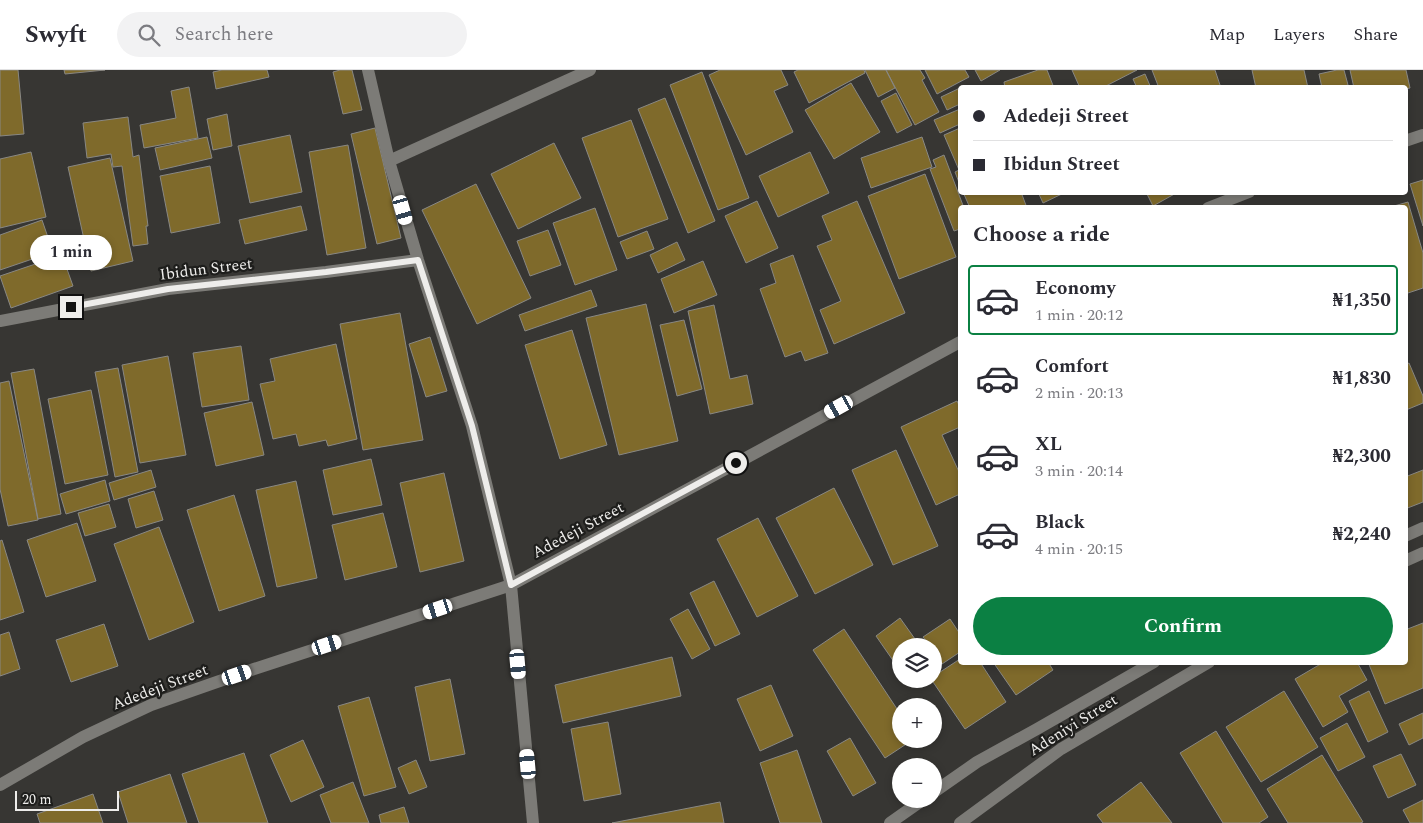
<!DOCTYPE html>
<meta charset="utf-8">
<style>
:root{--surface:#fff;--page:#f2f2f3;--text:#2b2b33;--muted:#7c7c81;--line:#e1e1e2;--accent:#0b8043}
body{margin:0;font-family:Spectral,serif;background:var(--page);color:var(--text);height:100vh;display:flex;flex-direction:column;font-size:19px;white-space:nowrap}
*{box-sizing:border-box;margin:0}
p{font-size:16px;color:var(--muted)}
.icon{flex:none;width:28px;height:28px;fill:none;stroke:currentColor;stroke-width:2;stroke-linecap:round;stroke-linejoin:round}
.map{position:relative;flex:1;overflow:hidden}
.details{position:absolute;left:958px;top:135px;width:450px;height:460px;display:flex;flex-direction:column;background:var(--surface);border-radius:5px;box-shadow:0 2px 8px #0003}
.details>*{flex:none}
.top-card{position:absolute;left:958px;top:15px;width:450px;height:110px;border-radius:5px;box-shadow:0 2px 8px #0003;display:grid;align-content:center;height:110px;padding:0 15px;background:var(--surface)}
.buttons{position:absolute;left:892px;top:568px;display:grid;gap:10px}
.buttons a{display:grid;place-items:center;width:50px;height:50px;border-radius:50%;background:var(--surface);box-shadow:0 2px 8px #0003;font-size:25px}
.scale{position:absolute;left:15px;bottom:12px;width:104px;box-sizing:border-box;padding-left:5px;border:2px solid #eeedeb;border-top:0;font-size:14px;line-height:18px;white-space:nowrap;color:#eeedeb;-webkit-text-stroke:4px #1e1e1c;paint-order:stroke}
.end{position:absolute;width:22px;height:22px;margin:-11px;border:6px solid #eeedeb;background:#111;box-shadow:0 0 0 2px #111}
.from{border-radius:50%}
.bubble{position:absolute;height:35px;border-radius:18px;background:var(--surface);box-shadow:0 2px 8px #0003;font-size:16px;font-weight:700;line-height:35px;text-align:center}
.car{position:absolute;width:15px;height:30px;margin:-15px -8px;border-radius:6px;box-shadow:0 0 4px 1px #0007;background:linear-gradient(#fff 24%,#345 0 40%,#fff 0 76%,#345 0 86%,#fff 0)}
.top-card b{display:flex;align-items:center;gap:18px;height:48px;font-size:19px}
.top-card b+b{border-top:1px solid var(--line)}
.top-card i{width:12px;height:12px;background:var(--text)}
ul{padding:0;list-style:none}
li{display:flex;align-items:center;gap:15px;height:70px;margin:0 10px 8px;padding:0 5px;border:2px solid transparent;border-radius:5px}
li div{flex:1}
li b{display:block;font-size:19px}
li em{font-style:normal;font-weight:700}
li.current{border-color:var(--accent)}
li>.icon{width:45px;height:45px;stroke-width:1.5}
h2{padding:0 15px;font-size:22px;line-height:60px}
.button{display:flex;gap:10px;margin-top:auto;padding:10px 15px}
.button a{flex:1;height:58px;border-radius:30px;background:var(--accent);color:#fff;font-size:20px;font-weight:700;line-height:58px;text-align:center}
header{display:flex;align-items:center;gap:30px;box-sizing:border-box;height:70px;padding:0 25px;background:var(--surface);border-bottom:1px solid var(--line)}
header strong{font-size:24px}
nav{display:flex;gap:28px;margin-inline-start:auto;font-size:18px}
.search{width:350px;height:45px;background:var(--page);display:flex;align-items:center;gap:12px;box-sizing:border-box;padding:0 18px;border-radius:28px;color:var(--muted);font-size:19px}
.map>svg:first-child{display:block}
.building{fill:#7f6a2b;stroke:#898884}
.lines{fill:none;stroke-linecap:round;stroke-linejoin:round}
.street{stroke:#7c7b77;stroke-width:12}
.secondary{stroke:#7c7b77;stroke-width:12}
.route{stroke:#eeedeb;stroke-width:6}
.labels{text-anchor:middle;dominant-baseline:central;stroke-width:4.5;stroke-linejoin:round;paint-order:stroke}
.street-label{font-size:16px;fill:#eeedeb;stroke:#1e1e1c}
</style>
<header>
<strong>Swyft</strong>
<div class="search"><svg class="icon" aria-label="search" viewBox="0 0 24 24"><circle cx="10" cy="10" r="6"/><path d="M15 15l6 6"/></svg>Search here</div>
<nav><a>Map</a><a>Layers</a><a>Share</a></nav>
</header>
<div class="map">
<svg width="1423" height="753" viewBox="0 0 1423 753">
<rect width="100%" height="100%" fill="#373633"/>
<path class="building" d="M0,0H18L24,64L0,66Z
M64,0H105L65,4Z
M222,0H267L269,7L216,19L213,2Z
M340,0H352L362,40L343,44L333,2Z
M720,0H781L788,15L774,21L793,62L746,85L709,5Z
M798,0H864L865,3L809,33L794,2Z
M865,0H886L895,18L878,27Z
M886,0H920L925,8L922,10L939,42L915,55Z
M925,0H965L969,7L937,24Z
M975,0H1000L981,11Z
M1038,0H1047L1054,18H1005L1004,12Z
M1072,0H1137L1102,18H1080Z
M1152,0H1215L1221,18H1159Z
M1252,0H1304L1308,18H1256Z
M1337,0H1344L1348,15L1337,18H1322L1319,4Z
M1350,0H1406L1410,18L1405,19V18H1354Z
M702,2L749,128L718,140L670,15Z
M1145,4L1151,18H1137L1133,9Z
M851,13L880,62L834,89L805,40Z
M189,17L198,68L144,78L140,55L176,48L171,21Z
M960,18V34L947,40L941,27Z
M896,23L912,55L897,63L881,31Z
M665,28L715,151L688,163L638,39Z
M960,39V54L940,63L934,50Z
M227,44L232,76L213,80L207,49Z
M128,47L133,87L139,85L148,156H146L148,174L133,176L122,96L113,97L111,84L87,88L83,53Z
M631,50L668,149L618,167L582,68Z
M375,58L401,168L377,174L351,64Z
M960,58V115L955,102L959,100L944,65Z
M290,65L302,122L250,133L238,76Z
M207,67L212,88L160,100L155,78Z
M922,67L932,97L871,118L861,88Z
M554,73L581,128L518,159L491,104Z
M348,75L366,178L327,185L309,82Z
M31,82L46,147L0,158V89Z
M810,82L829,123L778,147L759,106Z
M944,85L964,138H960V159L954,161L930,99L936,97L933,90Z
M110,88L133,191L91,201L68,97Z
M210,96L220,153L171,163L160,106Z
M925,104L956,187L899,209L868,126Z
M1423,110V156L1410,114Z
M476,114L531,228L477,254L422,140Z
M963,122H1021L1027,138H970Z
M1038,122H1066L1043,133Z
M1146,122H1178L1153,136Z
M757,131L778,178L746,193L725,146Z
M857,131L905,243L834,274L820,240L841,231L817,176L832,170L822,146Z
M1408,132L1423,183V218L1405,224V138H1387Z
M301,136L307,160L245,174L239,150Z
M595,138L617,200L575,215L553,153Z
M42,150L53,182L0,200V165Z
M548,160L561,195L530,206L517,171Z
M647,161L654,179L627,189L620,172Z
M677,172L685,190L658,203L650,185Z
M62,185L73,216L11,238L0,206Z
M793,185L828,283L805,291L801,281L785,287L760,219L776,213L770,194Z
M703,191L717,225L674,243L661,209Z
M591,220L597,236L525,261L519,245Z
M646,234L678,371L619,385L586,248Z
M714,235L730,309L747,305L753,334L710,344L688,241Z
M400,243L423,370L363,380L340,254Z
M684,250L702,319L677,326L660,255Z
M572,260L607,375L560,389L525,275Z
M430,267L447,321L426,327L409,274Z
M336,274L357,369L328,376L326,370L299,376L296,364L273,369L260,314L275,311L270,289Z
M241,276L249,330L202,337L193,283Z
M168,286L186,385L140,393L122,295Z
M1409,293L1423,326V333L1406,340L1405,337V295Z
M118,298L138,402L115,407L95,302Z
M34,299L61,444L38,449L11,303Z
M9,311L38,450L8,456L0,419V313Z
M91,320L108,405L65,414L48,329Z
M957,331L960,337V357L942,365L960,404V424L936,435L901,357Z
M252,332L264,385L216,396L204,343Z
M896,380L938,476L893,495L852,400Z
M371,389L382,435L333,445L323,400Z
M151,400L156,417L114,430L109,413Z
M1423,400V432L1405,439V407Z
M444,403L464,491L420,502L400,413Z
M105,410L110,431L66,444L60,424Z
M296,411L317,508L277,517L256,420Z
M834,418L873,495L815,524L776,448Z
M154,421L163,450L136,458L128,429Z
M234,425L265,526L219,541L187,440Z
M109,434L116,457L85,466L78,443Z
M383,443L397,497L345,510L332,455Z
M758,448L798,526L757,547L717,469Z
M77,453L96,511L46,527L27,470Z
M159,457L194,552L149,570L114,474Z
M2,470L24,542L0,550V471Z
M714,511L740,564L715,576L690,523Z
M688,539L710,579L692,589L670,549Z
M900,548L920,576H901V602L876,566Z
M950,549L960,564V582L942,594L934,582V576H930L923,567Z
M1423,553V618L1385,634L1368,592H1405V560Z
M104,554L118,596L71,612L56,570Z
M844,559L901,645V669H914L885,688L813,580Z
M9,562L20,599L0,606V565Z
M672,587L681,626L563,653L555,615Z
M960,589V592H980L1006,632L965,659L931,609H934V606Z
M993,592H1048L1053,600L1016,625Z
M1324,592H1357L1367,610L1339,626L1348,642L1323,657L1295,609Z
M450,609L465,684L430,691L415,617Z
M771,615L793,666L760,681L737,629Z
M1284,621L1318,677L1261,712L1226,657Z
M1369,621L1388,662L1368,672L1349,631Z
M369,627L396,717L364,726L338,636Z
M1423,643V668L1409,675L1399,654Z
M608,652L621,724L584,731L571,659Z
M1347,653L1365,687L1338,701L1320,668Z
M1216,661L1268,747L1259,753H1223L1180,683Z
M850,668L876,713L853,726L827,681Z
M303,670L324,717L291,732L270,685Z
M797,680L822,753H780L760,693Z
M244,683L268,753H199L182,704Z
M1401,684L1416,715L1388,728L1373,696Z
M1322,685L1363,752L1360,753H1288L1267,719Z
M416,690L427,717L409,724L398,698Z
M170,704L187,753H128L118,722Z
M353,712L369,753H331L320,725Z
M1141,712L1172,753H1103L1097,745Z
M93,724L103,753H40L37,744Z
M1423,730V753H1410L1403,740Z
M720,732L724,753H612Z
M404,737L409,753H381L379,745Z"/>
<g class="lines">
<path class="street" d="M368,0L389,91L418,190L472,356L511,515L533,753
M1405,71L1423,65
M389,91L590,0
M1208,138L1249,122
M0,251L168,219L326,202L418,190
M0,715L83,667L151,635L254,599L511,515L960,272"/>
<path class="secondary" d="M1405,466L1423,458
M1405,491L1423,483
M934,722L977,692L1037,659L1154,592
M890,753L924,729
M960,753L1061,679L1209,592"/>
</g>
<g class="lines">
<path class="route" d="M71,237L168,219L326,202L418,190L472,356L511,515L736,393"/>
</g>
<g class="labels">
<g class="street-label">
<text transform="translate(206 199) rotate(-7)">Ibidun Street</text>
<text transform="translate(578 460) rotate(-28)">Adedeji Street</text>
<text transform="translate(160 617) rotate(-21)">Adedeji Street</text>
<text transform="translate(1073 655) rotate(-32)">Adeniyi Street</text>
</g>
</g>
</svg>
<div class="buttons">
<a><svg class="icon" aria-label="layers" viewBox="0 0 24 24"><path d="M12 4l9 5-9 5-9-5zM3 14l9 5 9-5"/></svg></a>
<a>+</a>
<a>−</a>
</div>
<div class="scale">20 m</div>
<i class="end from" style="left:736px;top:393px"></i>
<i class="end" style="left:71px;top:237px"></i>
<div class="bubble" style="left:30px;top:165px;width:82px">1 min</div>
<i class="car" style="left:403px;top:140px;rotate:164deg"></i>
<i class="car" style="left:839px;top:337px;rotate:241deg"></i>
<i class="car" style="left:438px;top:539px;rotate:252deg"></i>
<i class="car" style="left:327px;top:575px;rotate:72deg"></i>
<i class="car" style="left:518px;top:594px;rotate:175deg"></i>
<i class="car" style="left:237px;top:605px;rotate:71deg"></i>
<i class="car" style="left:528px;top:694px;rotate:355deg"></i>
<div class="top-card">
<b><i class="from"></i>Adedeji Street</b>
<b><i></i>Ibidun Street</b>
</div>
<section class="details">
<h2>Choose a ride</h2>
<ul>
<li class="current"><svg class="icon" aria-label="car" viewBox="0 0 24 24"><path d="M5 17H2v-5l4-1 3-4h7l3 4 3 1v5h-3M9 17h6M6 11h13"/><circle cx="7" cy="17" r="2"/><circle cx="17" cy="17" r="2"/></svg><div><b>Economy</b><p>1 min · 20:12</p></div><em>₦1,350</em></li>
<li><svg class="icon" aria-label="car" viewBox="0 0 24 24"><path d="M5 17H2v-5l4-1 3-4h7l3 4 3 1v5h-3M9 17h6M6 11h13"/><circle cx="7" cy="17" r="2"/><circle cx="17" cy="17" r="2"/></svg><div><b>Comfort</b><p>2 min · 20:13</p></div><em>₦1,830</em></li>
<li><svg class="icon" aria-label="car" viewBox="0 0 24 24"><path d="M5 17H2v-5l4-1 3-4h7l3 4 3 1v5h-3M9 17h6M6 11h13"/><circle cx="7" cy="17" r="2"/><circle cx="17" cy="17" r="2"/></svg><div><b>XL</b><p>3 min · 20:14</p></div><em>₦2,300</em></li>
<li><svg class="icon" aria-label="car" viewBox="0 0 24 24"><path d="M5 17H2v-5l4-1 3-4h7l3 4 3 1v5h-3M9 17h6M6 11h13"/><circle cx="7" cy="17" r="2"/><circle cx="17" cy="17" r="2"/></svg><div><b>Black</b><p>4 min · 20:15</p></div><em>₦2,240</em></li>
</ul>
<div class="button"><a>Confirm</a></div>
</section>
</div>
